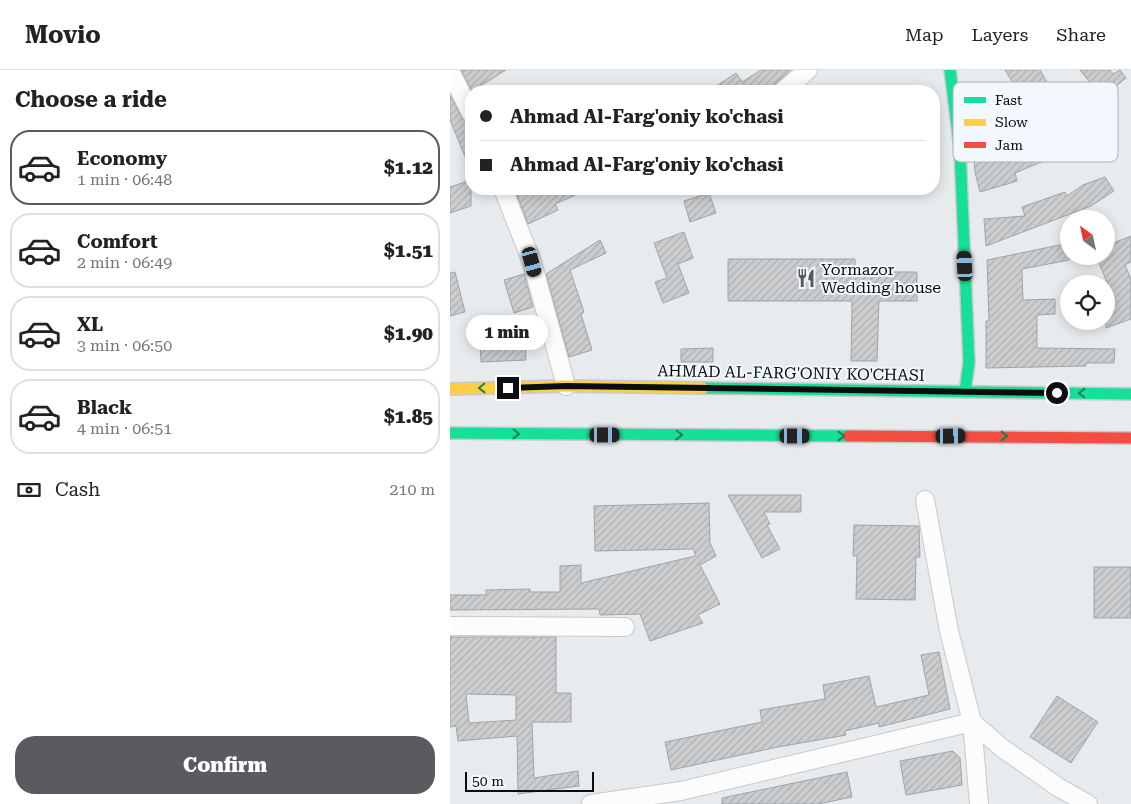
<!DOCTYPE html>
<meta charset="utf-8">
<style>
:root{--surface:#fff;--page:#f2f2f2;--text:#222;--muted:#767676;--line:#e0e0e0;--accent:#595b5e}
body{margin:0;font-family:"Roboto Serif",serif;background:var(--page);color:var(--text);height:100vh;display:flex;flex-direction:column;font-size:19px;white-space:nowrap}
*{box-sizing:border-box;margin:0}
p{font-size:16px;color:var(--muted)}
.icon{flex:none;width:28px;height:28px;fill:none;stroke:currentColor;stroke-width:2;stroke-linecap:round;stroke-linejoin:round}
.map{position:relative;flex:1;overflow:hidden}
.details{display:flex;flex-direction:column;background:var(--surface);width:450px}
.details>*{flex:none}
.banner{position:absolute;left:15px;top:15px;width:475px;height:110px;border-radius:20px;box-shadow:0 2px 12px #0003;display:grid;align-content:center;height:110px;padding:0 15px;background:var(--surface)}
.needle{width:32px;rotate:327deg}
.fabs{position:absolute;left:610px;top:140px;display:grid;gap:10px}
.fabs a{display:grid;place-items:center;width:55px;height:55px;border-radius:50%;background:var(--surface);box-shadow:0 2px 12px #0003;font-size:25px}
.scale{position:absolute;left:15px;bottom:12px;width:129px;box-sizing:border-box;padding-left:5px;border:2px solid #0c0d10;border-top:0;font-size:14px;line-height:18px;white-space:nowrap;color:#0c0d10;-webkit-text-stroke:4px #f3f7fe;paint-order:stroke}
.end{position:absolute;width:22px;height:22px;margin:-11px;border:6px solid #0c0d10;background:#fff;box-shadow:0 0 0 2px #fff}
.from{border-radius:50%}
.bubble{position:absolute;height:35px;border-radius:18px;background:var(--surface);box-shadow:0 2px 12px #0003;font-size:16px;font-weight:800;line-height:35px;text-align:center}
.car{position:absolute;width:15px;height:30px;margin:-15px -8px;border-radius:6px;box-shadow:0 0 4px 1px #0007;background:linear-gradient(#222 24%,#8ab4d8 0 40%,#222 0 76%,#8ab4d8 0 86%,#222 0)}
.banner b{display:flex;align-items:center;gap:18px;height:48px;font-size:19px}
.banner b+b{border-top:1px solid var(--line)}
.banner i{width:12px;height:12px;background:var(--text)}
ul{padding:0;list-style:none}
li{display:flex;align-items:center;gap:15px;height:75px;margin:0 10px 8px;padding:0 5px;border:2px solid var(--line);border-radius:20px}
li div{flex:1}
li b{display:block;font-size:19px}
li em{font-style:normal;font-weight:800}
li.selected{border-color:var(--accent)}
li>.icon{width:45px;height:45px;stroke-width:1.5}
h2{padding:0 15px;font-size:22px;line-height:60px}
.pay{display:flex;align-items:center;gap:12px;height:55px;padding:0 15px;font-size:19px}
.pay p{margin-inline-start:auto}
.button{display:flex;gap:10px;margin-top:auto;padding:10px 15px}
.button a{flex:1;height:58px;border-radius:20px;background:var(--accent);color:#fff;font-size:20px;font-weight:800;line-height:58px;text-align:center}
header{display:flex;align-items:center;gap:30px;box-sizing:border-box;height:70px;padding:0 25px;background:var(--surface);border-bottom:1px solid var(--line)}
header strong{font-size:24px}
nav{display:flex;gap:28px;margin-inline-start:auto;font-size:18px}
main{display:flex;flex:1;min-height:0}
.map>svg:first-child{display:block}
.building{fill:url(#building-hatch);stroke:#a1a4a6;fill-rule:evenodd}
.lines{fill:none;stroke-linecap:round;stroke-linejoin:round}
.street-casing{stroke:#c7c9cb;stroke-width:20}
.fast-casing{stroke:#c7c9cb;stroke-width:14}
.slow-casing{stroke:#c7c9cb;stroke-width:14}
.jam-casing{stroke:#c7c9cb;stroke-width:14}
.street{stroke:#fcfcfc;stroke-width:18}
.fast{stroke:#16e098;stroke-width:11}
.slow{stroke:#ffcf43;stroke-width:11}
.jam{stroke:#f24e42;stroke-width:11}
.oneway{stroke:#12815b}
.route{stroke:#0c0d10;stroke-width:6}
.labels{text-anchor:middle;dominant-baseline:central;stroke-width:4;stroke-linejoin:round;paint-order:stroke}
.poi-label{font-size:16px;fill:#0c0d10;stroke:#f3f7fe;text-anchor:start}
.street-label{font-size:16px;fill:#0c0d10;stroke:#f3f7fe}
.key{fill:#f3f7fe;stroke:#aeb1b7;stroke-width:1}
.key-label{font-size:14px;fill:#0c0d10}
</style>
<header>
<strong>Movio</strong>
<nav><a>Map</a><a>Layers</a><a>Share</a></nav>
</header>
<main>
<section class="details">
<h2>Choose a ride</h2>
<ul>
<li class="selected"><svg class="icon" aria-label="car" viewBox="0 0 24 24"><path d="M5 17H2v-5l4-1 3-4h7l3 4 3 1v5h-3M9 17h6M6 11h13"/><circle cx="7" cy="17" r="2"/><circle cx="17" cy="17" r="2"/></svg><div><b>Economy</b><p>1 min · 06:48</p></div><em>$1.12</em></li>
<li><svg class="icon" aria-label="car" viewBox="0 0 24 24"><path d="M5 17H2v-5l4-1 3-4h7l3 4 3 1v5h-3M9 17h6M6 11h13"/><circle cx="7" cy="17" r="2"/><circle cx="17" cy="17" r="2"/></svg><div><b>Comfort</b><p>2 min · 06:49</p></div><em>$1.51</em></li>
<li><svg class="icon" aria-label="car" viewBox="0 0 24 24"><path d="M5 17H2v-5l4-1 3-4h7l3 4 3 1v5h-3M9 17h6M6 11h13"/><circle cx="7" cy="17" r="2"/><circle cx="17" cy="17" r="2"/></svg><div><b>XL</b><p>3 min · 06:50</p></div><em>$1.90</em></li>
<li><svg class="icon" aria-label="car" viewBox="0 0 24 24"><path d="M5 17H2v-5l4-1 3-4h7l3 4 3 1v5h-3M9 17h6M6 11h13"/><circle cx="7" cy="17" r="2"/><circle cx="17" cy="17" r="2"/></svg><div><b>Black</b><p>4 min · 06:51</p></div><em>$1.85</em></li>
</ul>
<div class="pay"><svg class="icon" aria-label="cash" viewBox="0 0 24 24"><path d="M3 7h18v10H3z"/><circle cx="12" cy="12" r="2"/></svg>Cash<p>210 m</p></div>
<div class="button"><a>Confirm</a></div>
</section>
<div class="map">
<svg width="681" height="734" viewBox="0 0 681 734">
<defs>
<pattern id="building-hatch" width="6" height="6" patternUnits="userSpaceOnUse" patternTransform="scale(1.25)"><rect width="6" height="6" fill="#cbcdcf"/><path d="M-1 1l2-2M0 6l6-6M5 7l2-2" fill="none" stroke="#adafb1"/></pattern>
</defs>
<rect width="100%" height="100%" fill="#e8ebee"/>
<path class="building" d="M11,0H56L22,21Z
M311,0H341L317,21H259L286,3L292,12Z
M555,0H590L612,39L644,18L630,0H660L663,4L670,0L676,8L639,38L647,49L629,61L622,50L592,67L601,88L565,103L567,111L530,122L525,102L524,91L572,78L557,52L522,61L519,39L567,20Z
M0,25L12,48L16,52L21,53V101L0,50Z
M655,107L664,121L641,136L536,176L534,149L575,146L572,137L615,122L617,126L633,115Z
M21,110V136L0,143V117Z
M80,119H139L105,134L108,140L78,154L67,125Z
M259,123L266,143L240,152L234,131Z
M234,162L243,188L228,194L239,223L213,233L205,212L217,208L204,173Z
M681,166V192L675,195L681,209V249L656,258V235L665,231L646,186H656V176Z
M150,170L156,183L120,200L134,242L131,244L142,280L119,287L96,204Z
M619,173V190L572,199L573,230L605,229V244L587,245V278L665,279L664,293H636V296L536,298V251H539L537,190Z
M278,189H405V202H467V231H429L427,291H401L402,231H278Z
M5,202L15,242L0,246V203Z
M74,204L83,237L64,243L54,210Z
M75,269L76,290L31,292L30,271Z
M263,278V292H231V279Z
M278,425H351V442H314L320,454L317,455L330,479L312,488Z
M259,433L260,473L266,486L250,495L270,534L248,545L253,553L200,571L190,544L150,545L149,539L0,540V525H36V520L80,519V522H110V496L131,495V513L245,486L244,479L145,481L144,436Z
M404,455L469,456L470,487H466L465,530L406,529L407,486H403Z
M644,497H681V548H644Z
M0,567H106V623H121V652H82L84,708L128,701L129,716L68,724L67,666L8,671L6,656L0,657ZM16,624L66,625V650L19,653Z
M489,582L500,639L429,657V653L395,661L396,665L328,677L221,700L215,672L312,652L310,640L375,629L373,615L419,606L426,637L479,625L471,585Z
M607,626L648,652L621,693L580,667Z
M503,681L510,688L512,715L456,725L450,691Z
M397,702L402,727L368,734H272V728Z"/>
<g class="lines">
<g class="street-casing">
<path id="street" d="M0,1L21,43
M333,21L358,0
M53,119L82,192L116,316
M475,430L499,561L522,652L552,678L608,717L638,734
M0,556L175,557
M141,734L231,721L522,652L529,734"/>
</g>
<g class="fast-casing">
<path id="fast" d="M500,0L510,80L519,292L515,322
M253,318L681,324
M0,363L398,366"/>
</g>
<g class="slow-casing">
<path id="slow" d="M0,319L116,316L253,318"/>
</g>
<g class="jam-casing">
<path id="jam" d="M398,366L681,368"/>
</g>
<use href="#street" class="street"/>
<use href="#fast" class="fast"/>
<use href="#slow" class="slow"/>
<use href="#jam" class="jam"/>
</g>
<defs><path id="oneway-chevron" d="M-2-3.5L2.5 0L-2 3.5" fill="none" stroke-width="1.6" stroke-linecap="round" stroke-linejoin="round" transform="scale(1.25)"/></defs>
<g class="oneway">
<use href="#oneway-chevron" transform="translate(32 318) rotate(179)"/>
<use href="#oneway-chevron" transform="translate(632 323) rotate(-179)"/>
<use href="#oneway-chevron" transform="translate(66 364) rotate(1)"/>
<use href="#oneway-chevron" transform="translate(229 365) rotate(1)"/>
<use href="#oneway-chevron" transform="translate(391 366)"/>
<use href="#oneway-chevron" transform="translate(554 366) rotate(1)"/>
</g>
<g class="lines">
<path class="route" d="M58,318L116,316L607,323"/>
</g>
<defs>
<g id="restaurant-bare" transform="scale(1.5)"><path d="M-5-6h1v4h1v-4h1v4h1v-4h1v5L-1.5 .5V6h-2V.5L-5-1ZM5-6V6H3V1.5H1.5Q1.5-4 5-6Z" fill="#595b5e" stroke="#f3f7fe" stroke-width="2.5" paint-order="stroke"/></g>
</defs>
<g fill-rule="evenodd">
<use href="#restaurant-bare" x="356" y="208"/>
</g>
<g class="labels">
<g class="poi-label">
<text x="371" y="199">Yormazor<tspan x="371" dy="18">Wedding house</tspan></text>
</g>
<g class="street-label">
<text transform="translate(341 303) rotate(1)">AHMAD AL-FARG'ONIY KO'CHASI</text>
</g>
</g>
<rect x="503" y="12" width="165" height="80" rx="8" class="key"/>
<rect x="514" y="27" width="22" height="6" fill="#16e098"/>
<rect x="514" y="49" width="22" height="7" fill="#ffcf43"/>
<rect x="514" y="72" width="22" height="6" fill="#f24e42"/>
<g class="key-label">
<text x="545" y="35">Fast</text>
<text x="545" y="57">Slow</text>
<text x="545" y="80">Jam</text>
</g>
</svg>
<div class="fabs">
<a><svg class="needle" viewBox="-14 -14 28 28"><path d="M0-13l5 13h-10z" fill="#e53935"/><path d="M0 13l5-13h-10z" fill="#767676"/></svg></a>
<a><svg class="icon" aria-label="locate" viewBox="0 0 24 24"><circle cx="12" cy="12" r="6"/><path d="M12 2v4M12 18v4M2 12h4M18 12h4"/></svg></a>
</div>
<div class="scale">50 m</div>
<i class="end from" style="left:607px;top:323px"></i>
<i class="end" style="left:58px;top:318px"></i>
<div class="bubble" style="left:16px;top:245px;width:82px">1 min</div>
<i class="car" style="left:82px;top:192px;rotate:165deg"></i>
<i class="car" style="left:515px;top:196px;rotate:357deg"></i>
<i class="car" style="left:155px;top:365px;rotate:90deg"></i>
<i class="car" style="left:345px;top:366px;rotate:90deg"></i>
<i class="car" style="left:501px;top:366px;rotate:89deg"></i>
<div class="banner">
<b><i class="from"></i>Ahmad Al-Farg'oniy ko'chasi</b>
<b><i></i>Ahmad Al-Farg'oniy ko'chasi</b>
</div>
</div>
</main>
